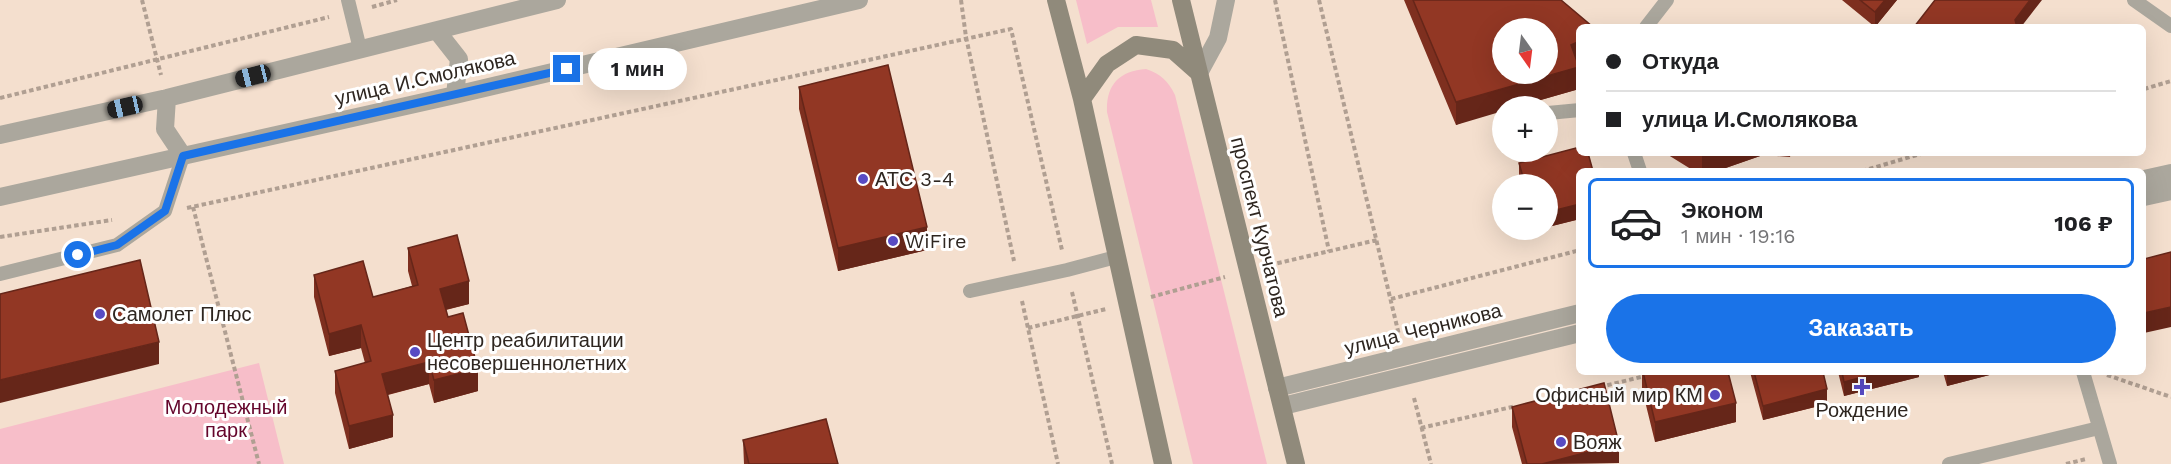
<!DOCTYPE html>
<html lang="ru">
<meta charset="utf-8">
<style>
:root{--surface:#fff;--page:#f2f2f2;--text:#202124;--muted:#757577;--line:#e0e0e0;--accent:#1a73e8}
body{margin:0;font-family:"Work Sans",sans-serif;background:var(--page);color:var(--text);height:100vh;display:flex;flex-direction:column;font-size:22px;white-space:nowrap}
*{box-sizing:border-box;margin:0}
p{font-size:20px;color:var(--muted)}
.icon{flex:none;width:33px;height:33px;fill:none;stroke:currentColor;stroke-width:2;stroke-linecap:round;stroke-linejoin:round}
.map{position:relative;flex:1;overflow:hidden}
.details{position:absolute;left:1576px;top:168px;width:570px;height:207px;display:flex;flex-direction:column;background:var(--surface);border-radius:9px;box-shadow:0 6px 24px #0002}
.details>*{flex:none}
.top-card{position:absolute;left:1576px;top:24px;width:570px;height:132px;border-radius:9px;box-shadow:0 6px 24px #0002;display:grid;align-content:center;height:132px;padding:0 30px;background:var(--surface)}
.needle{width:39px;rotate:166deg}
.buttons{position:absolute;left:1492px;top:18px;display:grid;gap:12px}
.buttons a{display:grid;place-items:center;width:66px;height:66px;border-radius:50%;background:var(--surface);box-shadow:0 6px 24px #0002;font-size:30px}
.end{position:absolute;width:27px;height:27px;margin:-14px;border:8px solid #1a73e8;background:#fff;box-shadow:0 0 0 3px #fff}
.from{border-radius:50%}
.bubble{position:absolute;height:42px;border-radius:21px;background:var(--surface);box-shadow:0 6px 24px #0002;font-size:20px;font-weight:700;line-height:42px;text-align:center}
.car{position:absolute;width:18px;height:36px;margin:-18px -9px;border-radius:8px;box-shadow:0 0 4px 2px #0007;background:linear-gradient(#222 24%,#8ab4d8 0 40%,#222 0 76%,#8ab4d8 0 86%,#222 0)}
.top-card b{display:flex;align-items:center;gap:21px;height:57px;font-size:22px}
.top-card b+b{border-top:2px solid var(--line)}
.top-card i{width:15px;height:15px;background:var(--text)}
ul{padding:10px 0 0;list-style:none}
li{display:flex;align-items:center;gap:18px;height:90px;margin:0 12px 9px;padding:0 18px;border:3px solid transparent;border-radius:9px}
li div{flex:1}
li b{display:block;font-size:22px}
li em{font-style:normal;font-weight:700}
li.on{border-color:var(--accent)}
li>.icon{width:54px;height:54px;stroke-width:1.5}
.primary-button{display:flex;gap:12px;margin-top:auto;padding:12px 30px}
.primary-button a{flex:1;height:69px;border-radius:36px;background:var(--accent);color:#fff;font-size:24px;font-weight:700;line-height:69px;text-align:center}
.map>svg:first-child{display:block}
.green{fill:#f7bec9}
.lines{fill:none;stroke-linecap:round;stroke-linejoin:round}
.path{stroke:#b09f92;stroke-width:4;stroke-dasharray:4.5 3;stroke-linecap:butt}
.service{stroke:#aba79d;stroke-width:14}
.minor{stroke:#aba79d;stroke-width:18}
.tertiary{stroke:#aba79d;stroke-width:18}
.secondary{stroke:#908a7b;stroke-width:18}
.wall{fill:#7e2f1f}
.shaded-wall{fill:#662619}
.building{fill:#923724;stroke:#662619;stroke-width:1.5;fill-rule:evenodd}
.route{stroke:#1a73e8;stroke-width:8}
.poi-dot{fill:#584bc3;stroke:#fff;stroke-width:2}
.labels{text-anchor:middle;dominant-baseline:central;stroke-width:6;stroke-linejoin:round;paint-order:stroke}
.street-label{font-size:20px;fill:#2e2620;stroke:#fff}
.poi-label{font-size:20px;fill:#2e2620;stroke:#fff;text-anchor:start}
.park-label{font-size:20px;fill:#65062c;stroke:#fff}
</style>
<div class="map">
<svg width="2171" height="464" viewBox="0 0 2171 464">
<rect width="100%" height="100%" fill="#f4dfce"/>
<path class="green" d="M1076,0H1151L1158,27H1118L1087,44Z
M1146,69C1161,74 1168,81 1175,95L1267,464H1193L1107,112C1106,85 1119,71 1146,69Z
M259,363L284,464H0V429Z"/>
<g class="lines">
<path class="path" d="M142,0L161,75
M961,0L966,37L1014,261
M1275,0L1329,251
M1319,0L1399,335
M372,7L397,0
M2144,89L2171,81
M0,98L329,17
M1862,171L1924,153
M193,207L259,464
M187,208L1011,29L1062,250
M0,237L112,220
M1270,265L1377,240
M1072,292L1112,464
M1151,297L1225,277
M1391,299L1580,250
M1022,301L1058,464
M1028,328L1106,309
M2107,375L2171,397
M1600,387L1645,376
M1414,398L1431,464
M1421,428L1516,406
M2066,464L2086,459"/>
<path class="service" d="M348,0L360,49
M2134,0L2171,26
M1646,27L1667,0
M1548,113L1580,110
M1634,153L1640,171
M0,274L117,245L165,211L183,156
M970,291L1067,270L1116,257
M2083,372L2110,464
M1949,464L2099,428"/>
<path class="minor" d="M437,31L459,59L455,95
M1199,73L1218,38L1226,0
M167,98L165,129L183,156
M0,135L167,98L557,0
M0,197L455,95L859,0"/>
<path class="tertiary" d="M2144,179L2171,173
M2144,197L2171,191
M1277,388L1580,313
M1283,406L1580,333"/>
<path class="secondary" d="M1056,0L1082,99L1163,464
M1181,0L1296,464
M1082,99L1107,64L1136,45L1173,50L1199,73"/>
</g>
<path class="wall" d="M1404,0H1561L1580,27V64H1578L1579,89L1520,106H1503L1456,125Z
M1842,0H1897L1875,27Z
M799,87L927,250L838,271L799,109Z
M1665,153H1791L1790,157L1763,155L1717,171H1694Z
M1519,163L1580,171V219L1548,227V184H1521L1519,177Z
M408,248L469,304L446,310L448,317L478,391L434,403L429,384L388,395L393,437L349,449L335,393V371L365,363L361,348L329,356L314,297V275L373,297L412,286L408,271Z
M1642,372H1728L1736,422L1655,442L1642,389Z
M1750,372H1823L1827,404L1763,420Z
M1838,372H1919V377L1844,396Z
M1943,372H2001L1947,386Z
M1512,407L1619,463L1522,464L1512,427Z
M743,440L838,464H744Z"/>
<path class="shaded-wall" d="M1885,0H1897L1875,27V12Z
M2030,0H2042L2021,27H2015V20Z
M1580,41V64L1571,67V45Z
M1579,67V89L1520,106H1503V111L1456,125V102Z
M1702,153H1763V155L1717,171H1702Z
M1580,204V219L1548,227V212Z
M927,227V250L838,271V248Z
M469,281V304L440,311V289Z
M2171,307V327L2144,333V313Z
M361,325V348L329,356V334Z
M159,342V364L0,403V380Z
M429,362V384L382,396V374Z
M478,369V391L434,403V380Z
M1882,372H1919V377L1844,396V382Z
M1947,372H2001L1947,386Z
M1827,389V404L1763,420V406Z
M1736,403V422L1655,442V422Z
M393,415V437L349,449V426Z
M1619,444V463L1542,464Z"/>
<path class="building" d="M1413,0H1561L1593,27H1580V41L1571,45L1579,67L1456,102ZM1503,28H1548V74H1503Z
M1860,0H1885L1875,12Z
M1935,0H2030L2015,20L2017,27H1914Z
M888,65L927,227L838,248L799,87Z
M1580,147V153H1588L1593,171H1580V204L1548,212V184H1525L1519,163Z
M457,235L469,281L440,289L448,317L463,313L478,369L434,380L429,362L382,374L393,415L349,426L335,371L371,361L361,325L329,334L314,275L363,261L373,297L418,285L408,248Z
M2171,252V307L2144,313V259Z
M140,260L159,342L0,380V294Z
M1643,372H1728L1736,403L1655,422Z
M1754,372H1823L1827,389L1763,406Z
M1842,372H1882L1844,382Z
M1604,383L1619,444L1542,464H1527L1512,407Z
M826,419L838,464H749L743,440Z"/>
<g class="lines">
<path class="route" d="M78,255L117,245L165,211L183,156L567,69"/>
</g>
<g class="poi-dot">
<circle cx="863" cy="179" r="6"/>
<circle cx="893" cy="241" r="6"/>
<circle cx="100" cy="314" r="6"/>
<circle cx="415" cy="352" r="6"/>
<path d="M1859 378h6v6h6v6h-6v6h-6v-6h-6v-6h6z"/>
<circle cx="1715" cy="395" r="6"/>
<circle cx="1561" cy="442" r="6"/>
</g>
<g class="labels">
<g class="street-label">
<text transform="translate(425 78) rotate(-13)">улица И.Смолякова</text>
<text transform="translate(1260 227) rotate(76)">проспект Курчатова</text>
<text transform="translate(1423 329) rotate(-14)">улица Черникова</text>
</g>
<g class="poi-label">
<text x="875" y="179">АТС 3-4</text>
<text x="905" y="241">WiFire</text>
<text x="112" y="314">Самолет Плюс</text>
<text x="427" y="340">Центр реабилитации<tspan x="427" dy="23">несовершеннолетних</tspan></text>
<text x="1703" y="395" text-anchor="end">Офисный мир КМ</text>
<text x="1862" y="410" text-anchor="middle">Рождение</text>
<text x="1573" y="442">Вояж</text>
</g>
<g class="park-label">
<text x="226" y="407">Молодежный<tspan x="226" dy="23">парк</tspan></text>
</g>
</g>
</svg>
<div class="buttons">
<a><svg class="needle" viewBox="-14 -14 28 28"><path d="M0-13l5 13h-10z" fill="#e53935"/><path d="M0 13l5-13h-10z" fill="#757577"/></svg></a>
<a>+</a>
<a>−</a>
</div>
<i class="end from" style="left:78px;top:255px"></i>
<i class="end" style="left:567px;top:69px"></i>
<div class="bubble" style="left:588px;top:48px;width:99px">1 мин</div>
<i class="car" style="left:253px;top:76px;rotate:256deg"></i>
<i class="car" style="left:125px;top:107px;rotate:257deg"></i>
<div class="top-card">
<b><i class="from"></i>Откуда</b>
<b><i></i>улица И.Смолякова</b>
</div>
<section class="details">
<ul>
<li class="on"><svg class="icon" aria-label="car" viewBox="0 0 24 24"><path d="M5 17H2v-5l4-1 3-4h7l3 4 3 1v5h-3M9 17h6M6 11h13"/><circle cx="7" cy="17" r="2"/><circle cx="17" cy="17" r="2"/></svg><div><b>Эконом</b><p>1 мин · 19:16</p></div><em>106 ₽</em></li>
</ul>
<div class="primary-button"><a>Заказать</a></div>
</section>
</div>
